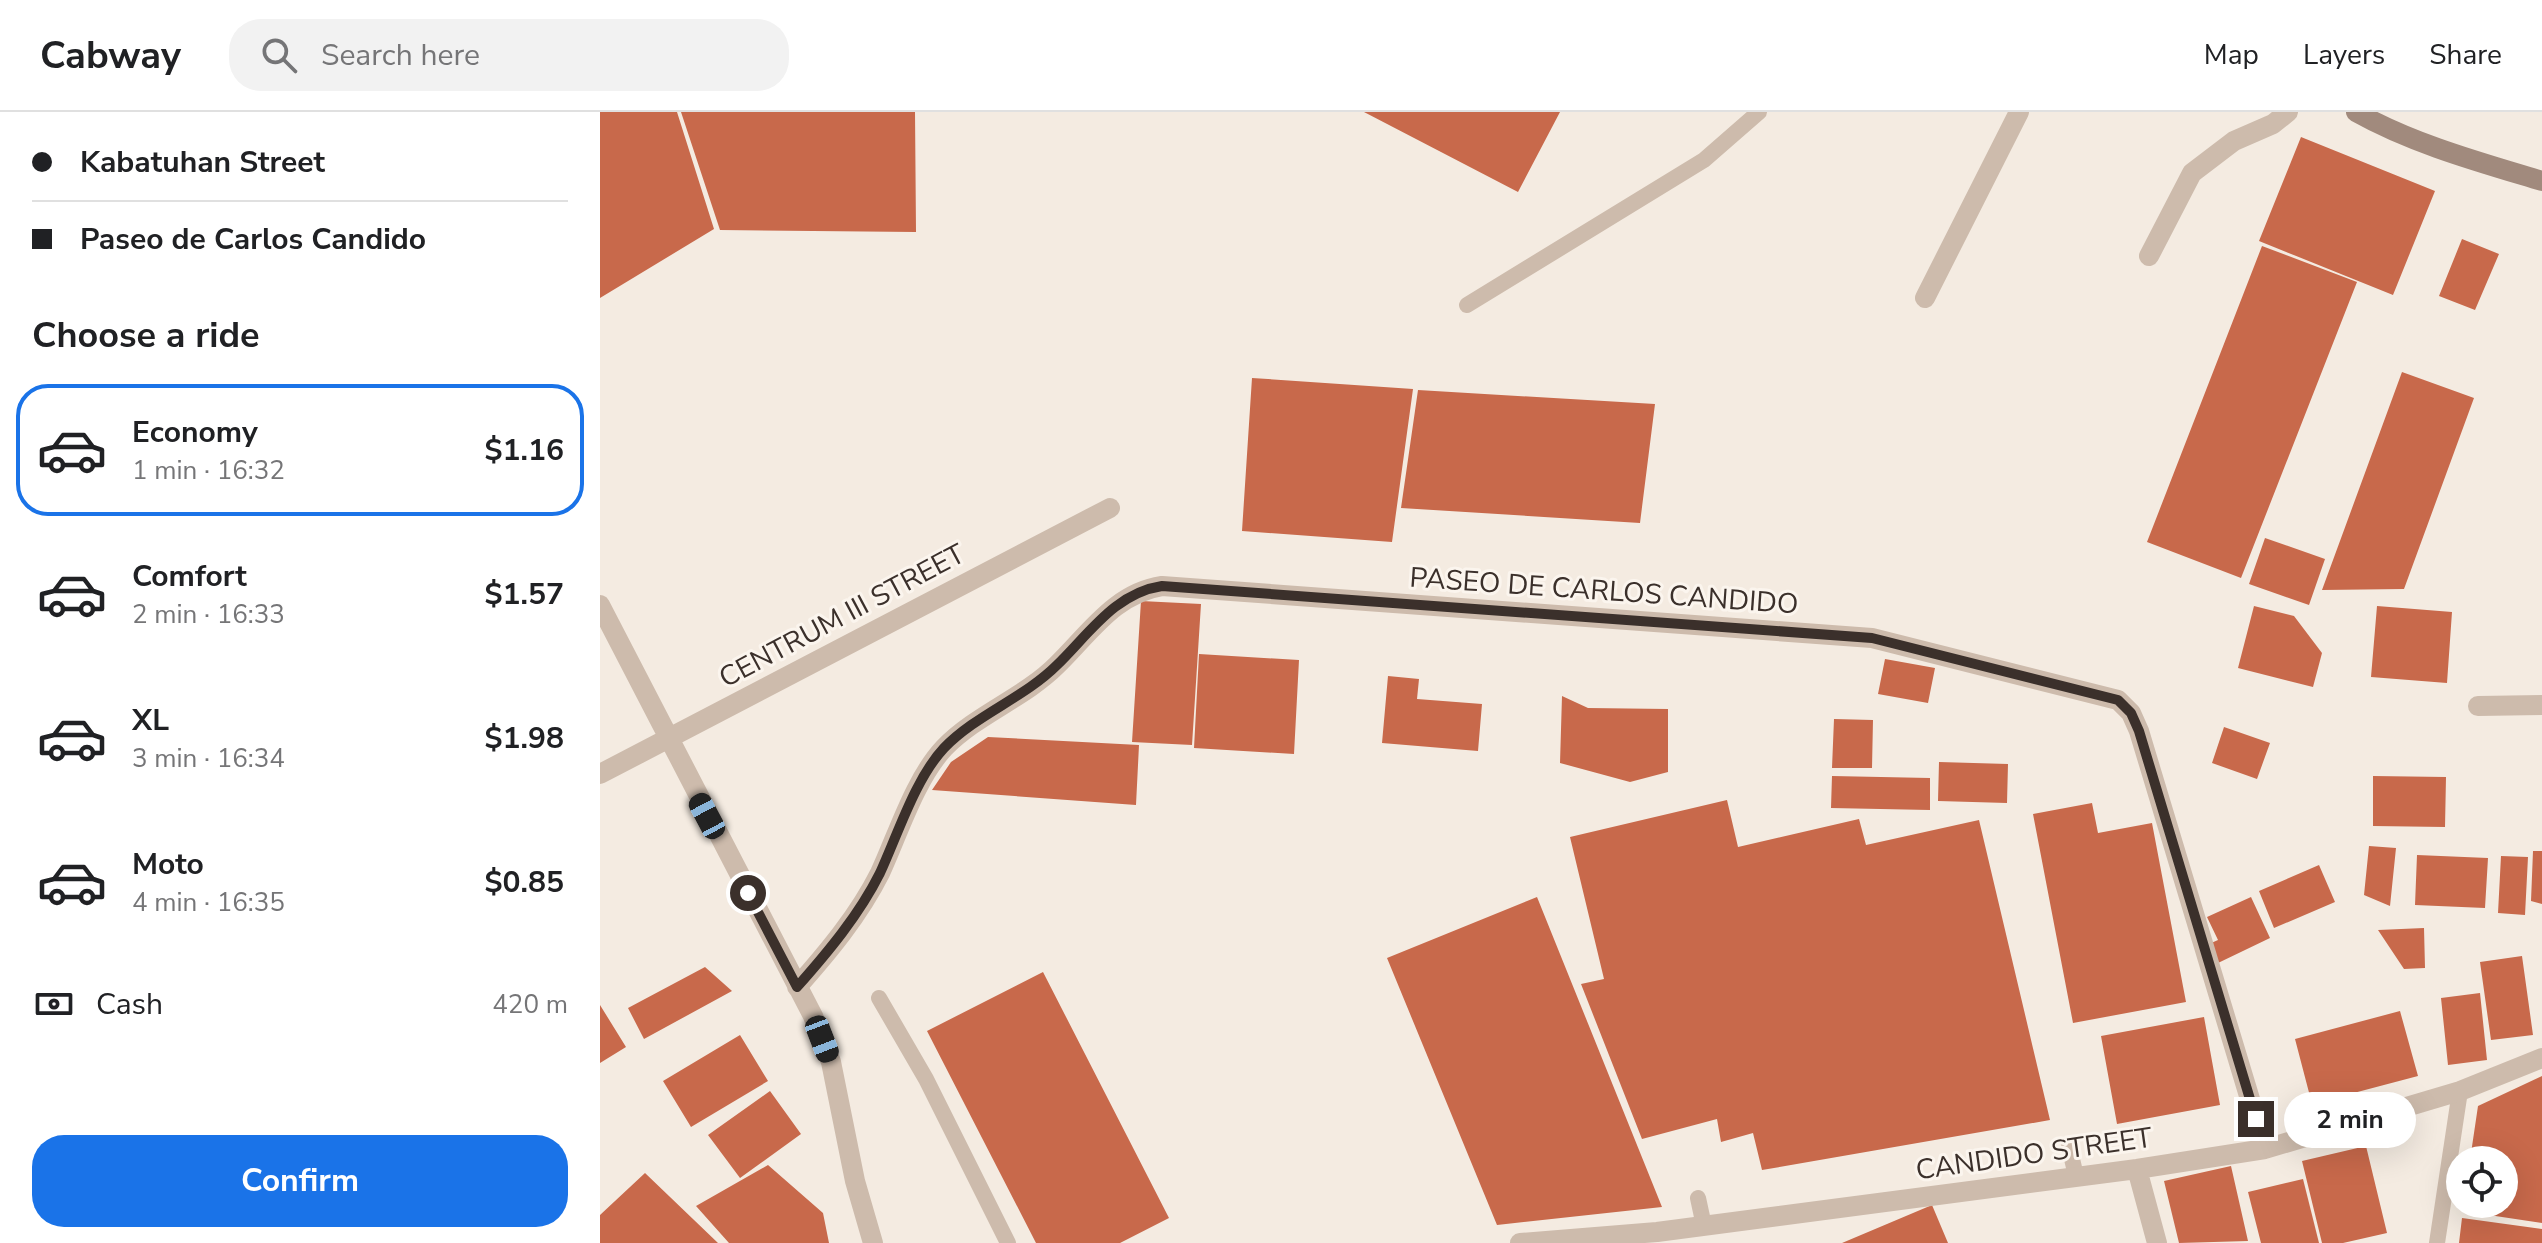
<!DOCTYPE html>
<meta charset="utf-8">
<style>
:root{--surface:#fff;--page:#f2f2f2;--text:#202124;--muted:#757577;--line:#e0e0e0;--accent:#1a73e8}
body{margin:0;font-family:"Nunito Sans",sans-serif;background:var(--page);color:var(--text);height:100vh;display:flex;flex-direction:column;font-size:30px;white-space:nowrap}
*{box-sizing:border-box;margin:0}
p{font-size:26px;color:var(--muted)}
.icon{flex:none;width:44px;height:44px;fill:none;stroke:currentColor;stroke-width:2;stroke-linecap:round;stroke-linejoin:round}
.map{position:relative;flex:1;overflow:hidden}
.drawer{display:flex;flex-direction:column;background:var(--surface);width:600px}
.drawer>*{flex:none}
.guide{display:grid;align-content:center;height:176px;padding:0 32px;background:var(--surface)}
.fabs{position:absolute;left:1846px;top:1034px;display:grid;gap:16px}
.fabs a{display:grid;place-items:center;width:72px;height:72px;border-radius:50%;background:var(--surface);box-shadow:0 8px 32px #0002;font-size:40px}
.end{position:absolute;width:36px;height:36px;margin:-18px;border:10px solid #3b302b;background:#fff;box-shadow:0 0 0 4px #fff}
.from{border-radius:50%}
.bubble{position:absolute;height:56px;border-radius:28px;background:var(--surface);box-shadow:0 8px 32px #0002;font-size:26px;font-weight:700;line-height:56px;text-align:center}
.car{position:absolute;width:24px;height:48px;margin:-24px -12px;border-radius:10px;box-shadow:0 0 6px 2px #0007;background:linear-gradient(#222 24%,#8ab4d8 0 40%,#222 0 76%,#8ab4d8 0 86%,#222 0)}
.guide b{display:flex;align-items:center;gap:28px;height:76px;font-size:30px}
.guide b+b{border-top:2px solid var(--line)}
.guide i{width:20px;height:20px;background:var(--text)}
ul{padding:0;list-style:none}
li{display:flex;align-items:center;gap:24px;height:132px;margin:0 16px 12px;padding:0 16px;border:4px solid transparent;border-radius:32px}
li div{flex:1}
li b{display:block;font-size:30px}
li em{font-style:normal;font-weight:700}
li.selected{border-color:var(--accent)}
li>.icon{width:72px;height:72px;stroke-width:1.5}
h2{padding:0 32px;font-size:36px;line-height:96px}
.pay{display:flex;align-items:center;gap:20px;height:88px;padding:0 32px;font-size:30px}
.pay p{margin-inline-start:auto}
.cta{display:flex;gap:16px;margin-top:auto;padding:16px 32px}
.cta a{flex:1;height:92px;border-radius:32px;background:var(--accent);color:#fff;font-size:32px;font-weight:700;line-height:92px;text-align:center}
header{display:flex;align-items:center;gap:48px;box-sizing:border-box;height:112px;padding:0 40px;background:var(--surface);border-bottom:2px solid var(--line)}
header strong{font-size:38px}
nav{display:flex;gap:44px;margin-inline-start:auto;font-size:28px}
.search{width:560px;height:72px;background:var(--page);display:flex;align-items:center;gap:20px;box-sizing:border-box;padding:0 28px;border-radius:32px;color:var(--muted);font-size:30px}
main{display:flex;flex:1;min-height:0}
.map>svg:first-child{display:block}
.building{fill:#c8694b}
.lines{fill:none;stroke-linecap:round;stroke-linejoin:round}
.lane{stroke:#cdbbac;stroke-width:16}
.street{stroke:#cdbbac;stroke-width:20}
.secondary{stroke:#a18a7d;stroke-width:20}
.route{stroke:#3b302b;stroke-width:10}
.labels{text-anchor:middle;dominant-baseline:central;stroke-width:6;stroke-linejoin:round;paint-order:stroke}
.street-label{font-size:28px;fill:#3b302b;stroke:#fbf5ee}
</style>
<header>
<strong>Cabway</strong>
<div class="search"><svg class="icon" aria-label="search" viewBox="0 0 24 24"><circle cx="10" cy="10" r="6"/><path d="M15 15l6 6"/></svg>Search here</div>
<nav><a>Map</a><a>Layers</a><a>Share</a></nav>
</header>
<main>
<section class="drawer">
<div class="guide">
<b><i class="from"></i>Kabatuhan Street</b>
<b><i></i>Paseo de Carlos Candido</b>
</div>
<h2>Choose a ride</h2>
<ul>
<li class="selected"><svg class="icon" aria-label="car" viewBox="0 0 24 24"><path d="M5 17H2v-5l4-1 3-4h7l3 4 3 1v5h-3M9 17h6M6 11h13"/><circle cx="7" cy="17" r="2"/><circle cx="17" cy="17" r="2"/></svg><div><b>Economy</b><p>1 min · 16:32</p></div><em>$1.16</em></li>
<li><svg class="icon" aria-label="car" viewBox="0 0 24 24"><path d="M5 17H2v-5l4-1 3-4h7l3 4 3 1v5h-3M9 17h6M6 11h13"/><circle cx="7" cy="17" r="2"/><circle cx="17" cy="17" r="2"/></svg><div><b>Comfort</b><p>2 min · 16:33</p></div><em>$1.57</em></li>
<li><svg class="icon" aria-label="car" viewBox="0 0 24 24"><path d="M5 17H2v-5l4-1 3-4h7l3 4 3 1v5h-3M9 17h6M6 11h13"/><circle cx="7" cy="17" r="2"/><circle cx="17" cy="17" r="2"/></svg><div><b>XL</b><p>3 min · 16:34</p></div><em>$1.98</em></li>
<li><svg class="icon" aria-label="car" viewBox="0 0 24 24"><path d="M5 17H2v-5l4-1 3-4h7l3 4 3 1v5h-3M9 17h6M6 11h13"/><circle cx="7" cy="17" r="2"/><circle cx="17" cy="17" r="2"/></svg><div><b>Moto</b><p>4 min · 16:35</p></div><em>$0.85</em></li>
</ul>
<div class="pay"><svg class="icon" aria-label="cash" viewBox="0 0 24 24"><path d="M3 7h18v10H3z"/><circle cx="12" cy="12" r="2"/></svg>Cash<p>420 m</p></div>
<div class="cta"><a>Confirm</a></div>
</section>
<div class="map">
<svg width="1942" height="1131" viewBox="0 0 1942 1131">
<rect width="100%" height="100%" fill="#f4ebe1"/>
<path class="building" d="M0,0H77L114,117L0,186Z
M81,0H315L316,120L120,118Z
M764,0H960L918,80Z
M1701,25L1835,79L1793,183L1659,129Z
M1862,127L1899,142L1875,198L1839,184Z
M1662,134L1757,170L1641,466L1547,430Z
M1802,260L1874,286L1804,477L1722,478Z
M652,266L813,277L792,430L642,419Z
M818,278L1055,292L1040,411L801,396Z
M1665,426L1725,447L1709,493L1649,472Z
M541,489L601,492L592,633L532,630Z
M1654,494L1694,504L1722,541L1713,575L1638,556Z
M1777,494L1852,500L1847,571L1771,565Z
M599,542L699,548L694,642L594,636Z
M1285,547L1335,556L1328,591L1278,582Z
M788,564L819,567L817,587L882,592L878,639L782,631Z
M962,584L988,596L1068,597V660L1030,670L960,651Z
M1234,607L1273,608L1272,656H1232Z
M1624,615L1670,631L1657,667L1612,651Z
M388,625L539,633L536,693L332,678L351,650Z
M1339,650L1408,652L1407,691L1338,689Z
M1232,664L1330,666V698L1231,696Z
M1773,664L1846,665L1845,715L1773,714Z
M1127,688L1138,735L1259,707L1266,733L1379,708L1450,1008L1162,1058L1153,1021L1121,1030L1117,1007L1042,1027L981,872L1004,867L970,725Z
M1492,691L1498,721L1552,711L1586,890L1473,911L1433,702Z
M1769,734L1796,736L1790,794L1764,783Z
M1933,739H1942V792L1931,789Z
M1817,743L1888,746L1885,796L1815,793Z
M1901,744L1928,745L1925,803L1898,801Z
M1719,753L1735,790L1674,816L1659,779Z
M937,785L1062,1095L897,1113L787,846Z
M1651,785L1670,826L1618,851L1609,832L1618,828L1607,805Z
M1824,816L1825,856L1804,857L1778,818Z
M1922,844L1933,923L1891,928L1880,850Z
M105,855L132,879L44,927L28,896Z
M443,860L569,1106L520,1131H436L327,919Z
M1880,881L1887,948L1848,953L1841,886Z
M0,893L26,935L0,951Z
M1800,899L1818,964L1712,992L1695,927Z
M1604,905L1620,993L1517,1012L1501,924Z
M140,923L168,969L91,1015L63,969Z
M1942,964V1111L1862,1099L1864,1092H1904V1048H1870L1878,994Z
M170,979L201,1022L140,1066L108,1023Z
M1766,1034L1787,1121L1743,1131H1722L1702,1049Z
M168,1053L223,1101L229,1131H129L96,1094Z
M1631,1054L1648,1129L1579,1131L1564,1069Z
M45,1061L118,1131H0V1103Z
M1703,1067L1719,1131H1661L1648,1080Z
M1332,1093L1348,1131H1242Z
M1862,1106L1942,1117V1131H1859Z"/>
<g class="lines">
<path class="lane" d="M867,193L1104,48L1159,0
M279,886L326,967L408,1131
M1469,1034L1476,1064
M1098,1086L1104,1114
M1837,1131L1860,979"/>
<path class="street" d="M1549,144L1592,61L1634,29L1673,12L1688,0
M1325,186L1419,0
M0,493L213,904L231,950L255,1069L273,1131
M1878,594L1942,593
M0,662L510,396
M197,875C228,840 259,803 280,761C298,722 315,667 344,636C377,602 424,586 457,553C489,522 515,481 562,474L1272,526L1518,588L1531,601L1539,619L1665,1037
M1537,1057L1557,1131
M920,1131L1057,1120L1537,1057L1665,1037L1860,979L1942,946"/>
<path class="secondary" d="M1756,0C1813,32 1879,50 1942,69"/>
</g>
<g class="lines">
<path class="route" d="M148,781L197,875C228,840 259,803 280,761C298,722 315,667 344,636C377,602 424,586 457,553C489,522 515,481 562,474L1272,526L1518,588L1531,601L1539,619L1656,1007"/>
</g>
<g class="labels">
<g class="street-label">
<text transform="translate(1004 479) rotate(4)">PASEO DE CARLOS CANDIDO</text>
<text transform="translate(242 504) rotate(-28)">CENTRUM III STREET</text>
<text transform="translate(1434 1042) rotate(-8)">CANDIDO STREET</text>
</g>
</g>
</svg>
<div class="fabs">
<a><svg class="icon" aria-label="locate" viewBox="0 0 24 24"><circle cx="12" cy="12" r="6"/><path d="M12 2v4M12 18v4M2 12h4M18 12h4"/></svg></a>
</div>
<i class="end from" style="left:148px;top:781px"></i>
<i class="end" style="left:1656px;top:1007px"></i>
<div class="bubble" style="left:1684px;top:980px;width:132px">2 min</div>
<i class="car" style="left:107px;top:704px;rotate:332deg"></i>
<i class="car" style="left:222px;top:927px;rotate:159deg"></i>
</div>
</main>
